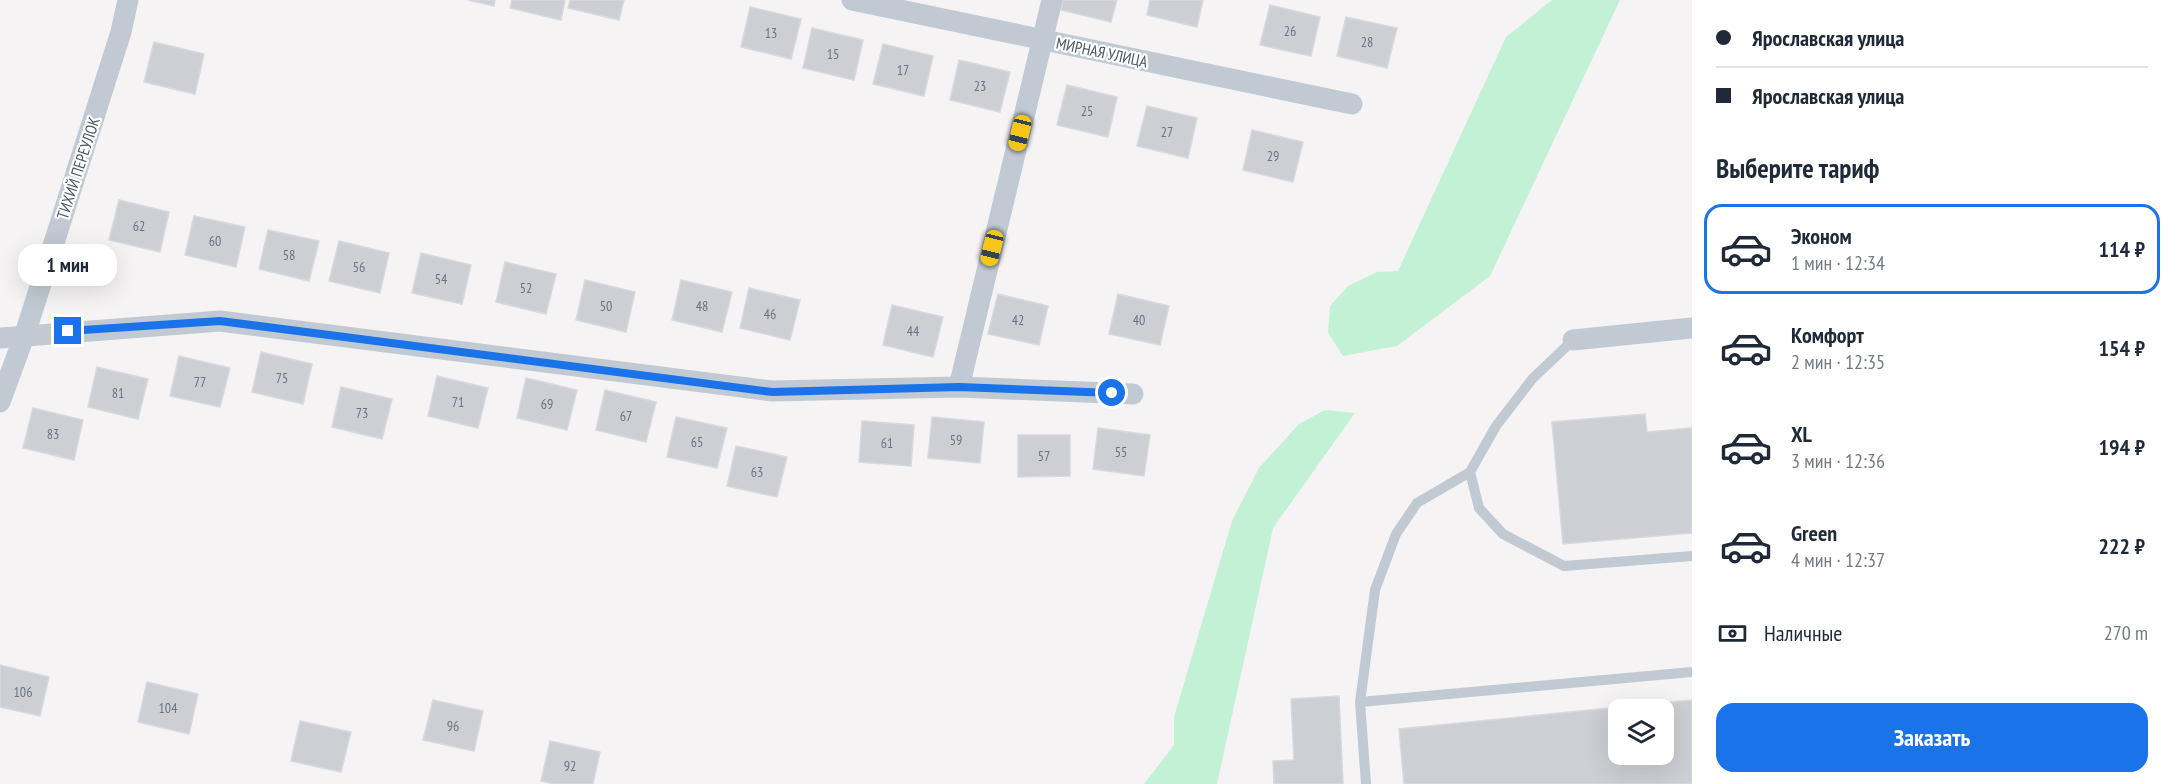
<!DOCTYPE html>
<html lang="ru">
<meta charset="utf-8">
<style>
:root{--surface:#fff;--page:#f6f6f7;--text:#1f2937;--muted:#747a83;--line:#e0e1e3;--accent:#1a73e8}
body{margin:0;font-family:"PT Sans Narrow",sans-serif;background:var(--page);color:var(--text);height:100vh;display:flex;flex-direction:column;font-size:22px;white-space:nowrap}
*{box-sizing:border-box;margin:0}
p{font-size:20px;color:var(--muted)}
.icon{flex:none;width:33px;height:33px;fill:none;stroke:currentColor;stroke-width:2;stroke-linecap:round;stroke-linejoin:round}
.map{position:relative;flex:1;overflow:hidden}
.sheet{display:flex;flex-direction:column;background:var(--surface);width:480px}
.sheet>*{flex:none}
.banner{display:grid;align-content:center;height:132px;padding:0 24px;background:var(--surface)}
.fabs{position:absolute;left:1608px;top:699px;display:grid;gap:12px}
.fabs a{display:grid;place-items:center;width:66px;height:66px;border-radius:12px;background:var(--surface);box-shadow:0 6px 24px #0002;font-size:30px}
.end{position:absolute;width:27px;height:27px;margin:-14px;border:8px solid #1a73e8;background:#fff;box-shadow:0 0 0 3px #fff}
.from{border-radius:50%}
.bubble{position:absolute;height:42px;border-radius:18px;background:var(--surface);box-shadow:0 6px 24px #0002;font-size:20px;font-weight:700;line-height:42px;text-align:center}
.car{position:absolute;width:18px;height:36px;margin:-18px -9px;border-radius:8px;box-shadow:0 0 4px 2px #0007;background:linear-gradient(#f5c518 24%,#345 0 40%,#f5c518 0 76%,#345 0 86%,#f5c518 0)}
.banner b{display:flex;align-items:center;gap:21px;height:57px;font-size:22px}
.banner b+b{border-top:2px solid var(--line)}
.banner i{width:15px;height:15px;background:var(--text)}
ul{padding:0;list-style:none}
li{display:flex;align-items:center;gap:18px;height:90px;margin:0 12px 9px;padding:0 12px;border:3px solid transparent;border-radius:18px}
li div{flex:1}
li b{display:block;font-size:22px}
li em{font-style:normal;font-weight:700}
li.active{border-color:var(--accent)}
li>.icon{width:54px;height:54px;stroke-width:1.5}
h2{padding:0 24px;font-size:27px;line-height:72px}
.pay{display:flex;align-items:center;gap:15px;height:66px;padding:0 24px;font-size:22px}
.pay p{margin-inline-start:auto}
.cta{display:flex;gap:12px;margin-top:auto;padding:12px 24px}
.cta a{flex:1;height:69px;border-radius:18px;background:var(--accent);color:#fff;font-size:24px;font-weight:700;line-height:69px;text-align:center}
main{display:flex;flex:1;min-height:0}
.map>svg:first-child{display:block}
.green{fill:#c3f1d5}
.building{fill:#cdcfd5;stroke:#d7d9de;stroke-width:1.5;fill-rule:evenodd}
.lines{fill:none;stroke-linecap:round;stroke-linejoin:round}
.lane{stroke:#c1cad2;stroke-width:10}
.street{stroke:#c1cad2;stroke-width:21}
.route{stroke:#1a73e8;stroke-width:8}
.labels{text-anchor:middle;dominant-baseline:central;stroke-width:4.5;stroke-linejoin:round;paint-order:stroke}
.number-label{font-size:14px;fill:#6b747e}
.street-label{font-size:16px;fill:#4a5661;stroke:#fff}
</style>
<main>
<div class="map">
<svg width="1692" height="784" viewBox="0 0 1692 784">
<rect width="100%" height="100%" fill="#f5f3f3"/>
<path class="green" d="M1552,0H1620L1490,276L1397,346L1343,356L1328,333L1330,306L1348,286L1377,272L1398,271L1506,37Z
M1325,410L1355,413L1273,528L1217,784H1144L1174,745V717L1232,521L1259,468L1299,424Z"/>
<path class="building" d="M468,0H495L494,6Z
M512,0H565L561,20L510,8Z
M570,0H624L619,20L568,8Z
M1063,0H1117L1111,22L1061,10Z
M1150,0H1203L1197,27L1147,15Z
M1270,5L1320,17L1311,56L1260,45Z
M750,7L801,19L791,59L741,47Z
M1346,17L1397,28L1387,68L1337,56Z
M812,28L863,40L854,80L803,68Z
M154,42L204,54L195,94L144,82Z
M883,44L933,56L924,96L873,84Z
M959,60L1010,72L1000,112L950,100Z
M1067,85L1117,97L1108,137L1057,125Z
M1147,106L1197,118L1188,158L1137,146Z
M1252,130L1303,142L1293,182L1243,170Z
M119,200L169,212L160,252L109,240Z
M194,216L245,227L236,267L185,255Z
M268,230L319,241L309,281L259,269Z
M339,241L389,253L380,293L329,281Z
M421,253L471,265L462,304L412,293Z
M505,262L556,274L546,314L496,302Z
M585,280L635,292L626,332L576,320Z
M681,280L732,292L722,332L672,320Z
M749,288L800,300L790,340L740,328Z
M998,294L1048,306L1039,345L988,334Z
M1118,294L1169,306L1160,345L1109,334Z
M892,305L943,317L933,357L883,345Z
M261,352L312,364L303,404L252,392Z
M179,356L230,368L220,407L170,396Z
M97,367L148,379L138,419L88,407Z
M437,376L488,388L478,428L428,416Z
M526,378L577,390L567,430L517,418Z
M341,387L392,399L382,439L332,427Z
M605,390L656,402L646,442L596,430Z
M33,408L83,420L74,460L23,448Z
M1645,414L1647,432L1692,428V533L1563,544L1552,422Z
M676,417L727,428L717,468L667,457Z
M932,417L984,422L980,463L928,458Z
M862,421L914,425L911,466L859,462Z
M1098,428L1150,435L1144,476L1093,469Z
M1018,435H1070V476L1018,477Z
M736,446L787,457L777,497L727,486Z
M0,665L49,677L40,716L0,707Z
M147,682L198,694L189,734L138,722Z
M1339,696L1343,784H1274L1273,761L1294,760L1291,699Z
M433,700L483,711L474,751L423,740Z
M1692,700V784H1404L1399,729ZM1618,710H1664V754H1618Z
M300,721L351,732L341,772L291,761Z
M550,741L600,752L593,784H555L541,781Z"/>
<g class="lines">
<path class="lane" d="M1573,340L1533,378L1496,426L1470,472L1479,508L1503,534L1564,566L1692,556
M1360,702L1375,590L1396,534L1417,503L1470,472
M1366,784L1360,702L1692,672"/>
<path class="street" d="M852,0L1352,104
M0,338L220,321L772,391L959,387L1133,394
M1573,340L1692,328
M959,387L1052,0
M0,402L25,334L121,32L128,0"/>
</g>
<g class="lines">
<path class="route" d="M68,331L220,321L772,392L959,387L1112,393"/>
</g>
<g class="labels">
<g class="number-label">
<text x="1290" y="31">26</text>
<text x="771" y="33">13</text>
<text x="1367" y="42">28</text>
<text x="833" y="54">15</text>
<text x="903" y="70">17</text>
<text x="980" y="86">23</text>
<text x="1087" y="111">25</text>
<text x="1167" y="132">27</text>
<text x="1273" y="156">29</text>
<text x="139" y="226">62</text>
<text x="215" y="241">60</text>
<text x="289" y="255">58</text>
<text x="359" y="267">56</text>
<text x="441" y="279">54</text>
<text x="526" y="288">52</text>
<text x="606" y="306">50</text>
<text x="702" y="306">48</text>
<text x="770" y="314">46</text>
<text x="1018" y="320">42</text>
<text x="1139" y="320">40</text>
<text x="913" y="331">44</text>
<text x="282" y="378">75</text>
<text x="200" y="382">77</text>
<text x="118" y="393">81</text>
<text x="458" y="402">71</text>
<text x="547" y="404">69</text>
<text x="362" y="413">73</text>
<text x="626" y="416">67</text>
<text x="53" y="434">83</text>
<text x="956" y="440">59</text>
<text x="697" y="442">65</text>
<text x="887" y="443">61</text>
<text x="1121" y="452">55</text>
<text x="1044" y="456">57</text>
<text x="757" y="472">63</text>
<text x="23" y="692">106</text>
<text x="168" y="708">104</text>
<text x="453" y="726">96</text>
<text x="570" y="766">92</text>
</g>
<g class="street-label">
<text transform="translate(1102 52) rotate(12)">МИРНАЯ УЛИЦА</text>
<text transform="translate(78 168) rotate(-72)">ТИХИЙ ПЕРЕУЛОК</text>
</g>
</g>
</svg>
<div class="fabs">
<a><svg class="icon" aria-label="layers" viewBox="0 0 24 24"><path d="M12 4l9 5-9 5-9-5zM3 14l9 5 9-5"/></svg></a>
</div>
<i class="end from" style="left:1112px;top:393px"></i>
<i class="end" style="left:68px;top:331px"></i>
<div class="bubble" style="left:18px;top:244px;width:99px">1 мин</div>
<i class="car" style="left:1020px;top:133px;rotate:194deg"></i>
<i class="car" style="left:992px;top:248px;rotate:194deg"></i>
</div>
<section class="sheet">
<div class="banner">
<b><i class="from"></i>Ярославская улица</b>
<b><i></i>Ярославская улица</b>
</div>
<h2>Выберите тариф</h2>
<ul>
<li class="active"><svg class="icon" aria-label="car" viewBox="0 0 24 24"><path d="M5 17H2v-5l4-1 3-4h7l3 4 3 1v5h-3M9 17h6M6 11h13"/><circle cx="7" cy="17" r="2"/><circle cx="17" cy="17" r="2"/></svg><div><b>Эконом</b><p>1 мин · 12:34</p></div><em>114 ₽</em></li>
<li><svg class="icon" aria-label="car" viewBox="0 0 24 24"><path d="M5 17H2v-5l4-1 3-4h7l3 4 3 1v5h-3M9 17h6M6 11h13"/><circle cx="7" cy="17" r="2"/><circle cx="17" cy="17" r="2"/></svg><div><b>Комфорт</b><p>2 мин · 12:35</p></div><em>154 ₽</em></li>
<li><svg class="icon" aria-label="car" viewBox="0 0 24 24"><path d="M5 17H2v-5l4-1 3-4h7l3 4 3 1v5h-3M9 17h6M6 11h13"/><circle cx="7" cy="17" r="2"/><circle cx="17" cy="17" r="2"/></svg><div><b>XL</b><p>3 мин · 12:36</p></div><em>194 ₽</em></li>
<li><svg class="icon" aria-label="car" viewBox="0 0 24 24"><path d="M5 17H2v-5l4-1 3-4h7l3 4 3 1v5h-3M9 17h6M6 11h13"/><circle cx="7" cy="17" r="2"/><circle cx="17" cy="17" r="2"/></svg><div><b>Green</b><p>4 мин · 12:37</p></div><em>222 ₽</em></li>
</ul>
<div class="pay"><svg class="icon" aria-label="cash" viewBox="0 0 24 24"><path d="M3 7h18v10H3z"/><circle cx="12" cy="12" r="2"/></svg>Наличные<p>270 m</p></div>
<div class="cta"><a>Заказать</a></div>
</section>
</main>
